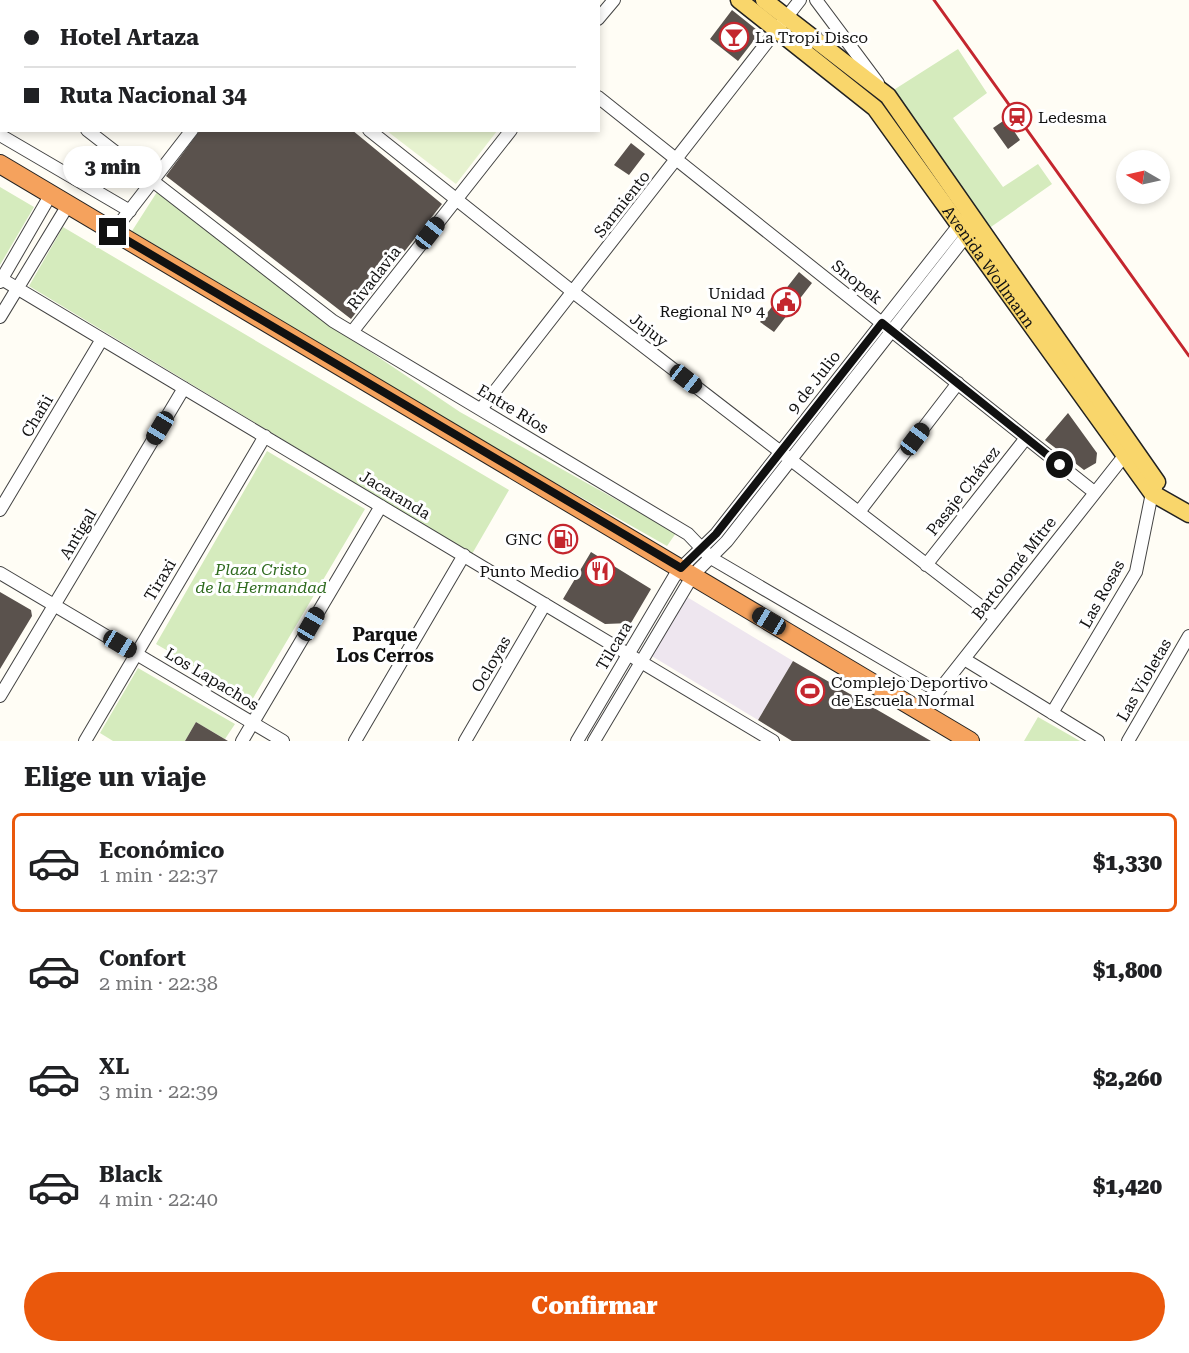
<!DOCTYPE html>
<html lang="es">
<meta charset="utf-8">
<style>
:root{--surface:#fff;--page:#f2f2f2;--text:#202124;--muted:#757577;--line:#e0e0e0;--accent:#ea580c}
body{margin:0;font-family:"Roboto Serif",serif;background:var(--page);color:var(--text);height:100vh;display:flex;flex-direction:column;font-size:22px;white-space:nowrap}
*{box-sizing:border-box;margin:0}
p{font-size:20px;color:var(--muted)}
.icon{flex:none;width:33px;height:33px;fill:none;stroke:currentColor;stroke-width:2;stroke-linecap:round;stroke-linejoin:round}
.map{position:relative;height:741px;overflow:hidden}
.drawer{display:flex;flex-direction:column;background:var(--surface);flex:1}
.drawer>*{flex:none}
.banner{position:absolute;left:0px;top:0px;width:600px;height:132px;box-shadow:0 3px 9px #0003;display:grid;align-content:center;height:132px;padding:0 24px;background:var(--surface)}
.needle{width:39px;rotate:279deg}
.tools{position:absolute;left:1116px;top:150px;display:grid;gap:12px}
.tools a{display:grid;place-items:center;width:54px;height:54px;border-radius:50%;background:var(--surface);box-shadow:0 3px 9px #0003;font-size:30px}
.end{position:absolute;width:27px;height:27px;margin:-14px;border:8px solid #111;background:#fff;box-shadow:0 0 0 3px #fff}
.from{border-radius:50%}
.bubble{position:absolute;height:42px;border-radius:21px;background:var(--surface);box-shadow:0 3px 9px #0003;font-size:20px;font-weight:800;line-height:42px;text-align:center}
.car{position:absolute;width:18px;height:36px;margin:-18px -9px;border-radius:8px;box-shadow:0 0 4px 2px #0007;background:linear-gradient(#222 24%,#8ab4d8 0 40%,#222 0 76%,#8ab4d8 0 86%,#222 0)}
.banner b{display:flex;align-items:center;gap:21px;height:57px;font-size:22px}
.banner b+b{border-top:2px solid var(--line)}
.banner i{width:15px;height:15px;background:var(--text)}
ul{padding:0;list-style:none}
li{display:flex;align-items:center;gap:18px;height:99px;margin:0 12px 9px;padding:0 12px;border:3px solid transparent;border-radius:9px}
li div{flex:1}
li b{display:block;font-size:22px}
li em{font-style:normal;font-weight:800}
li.on{border-color:var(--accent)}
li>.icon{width:54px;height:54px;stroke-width:1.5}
h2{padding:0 24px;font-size:27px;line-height:72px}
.primary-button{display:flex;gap:12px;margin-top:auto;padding:12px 24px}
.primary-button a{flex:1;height:69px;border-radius:36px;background:var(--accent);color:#fff;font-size:24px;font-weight:800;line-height:69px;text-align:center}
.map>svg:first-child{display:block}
.industrial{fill:#eee6ef}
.green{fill:#d5ebbd}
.pitch{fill:#e6f2cf}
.building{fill:#5a524d}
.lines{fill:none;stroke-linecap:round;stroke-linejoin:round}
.minor-casing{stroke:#444;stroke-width:14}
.major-casing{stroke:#222;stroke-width:19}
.highway-casing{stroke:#222;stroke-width:20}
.minor{stroke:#fff;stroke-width:12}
.major{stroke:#f9d66b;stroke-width:16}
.highway{stroke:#f5a25d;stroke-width:18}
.rail{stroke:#c4262e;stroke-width:3}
.route{stroke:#111;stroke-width:8}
.labels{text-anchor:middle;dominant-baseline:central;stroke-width:6;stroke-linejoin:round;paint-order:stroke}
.poi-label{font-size:16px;fill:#111;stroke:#fff;text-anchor:start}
.street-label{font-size:16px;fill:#111;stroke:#fff}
.park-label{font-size:16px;font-style:italic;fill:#2f6b1f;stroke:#fff}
.neighbourhood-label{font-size:18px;font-weight:bold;fill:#111;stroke:#fff}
</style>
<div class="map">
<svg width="1189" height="741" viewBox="0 0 1189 741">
<rect width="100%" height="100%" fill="#fffdf5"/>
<path class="industrial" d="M687,597L793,661L758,720L650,655Z"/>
<path class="green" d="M958,49L987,93L953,118L1003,187L1038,164L1052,184L988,229L892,91Z
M0,187L34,207L0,265Z
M157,192L329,324L460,412L676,533L667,546L510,457L132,231Z
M63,227L509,490L472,554L29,286Z
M267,451L365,509L252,700L156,644Z
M138,668L235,724L225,739L196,722L185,741H113L100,733Z
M1038,717L1080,741H1024Z"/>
<path class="pitch" d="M387,131H497L456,184Z"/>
<path class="building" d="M732,10L757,30L758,35L738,61L710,39Z
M1006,119L1020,140L1008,149L993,128Z
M200,130H352L442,204L351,319L166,176Z
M631,143L645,154L629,175L614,165Z
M799,272L812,283L774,332L760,322Z
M1068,413L1097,453L1096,463L1084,470L1045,440Z
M591,552L651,589L631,623L605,624L563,599Z
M0,592L31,610L32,616L0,669Z
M793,661L931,741H792L758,720Z
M196,722L228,741H185Z"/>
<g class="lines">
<g class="minor-casing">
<path id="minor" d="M205,0L207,2
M475,0L477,2
M816,0L878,83
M71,2L72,0
M291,2L292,0
M598,19L614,0
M0,63L2,65
M598,97L1094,492
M87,130L333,321L688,534L711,558L938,691
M369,130L573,292L996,618
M0,135L130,211
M113,232L192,130
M0,278L773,741
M0,282L51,194
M0,317L68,205
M352,332L511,130
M481,409L800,0
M0,510L102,339
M859,512L958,383
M926,565L1026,438
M0,573L283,741
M964,659L1098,741
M0,696L184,388
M922,712L1128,451
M1052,713L1136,572L1152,493L1156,487
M85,741L265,436
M242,741L381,506
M355,741L464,555
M465,741L545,604
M577,741L674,577L681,568L716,534L959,225L964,221
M594,741L693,575L727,541L966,236L971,232
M1128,741L1189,636"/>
</g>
<g class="major-casing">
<g id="major">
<path id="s1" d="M739,0L875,108L1152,493L1189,514"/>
<path d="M764,0L888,96L1157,482"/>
</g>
</g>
<g class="highway-casing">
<path id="highway" d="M0,164L970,741"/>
</g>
<use href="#minor" class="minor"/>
<use href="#major" class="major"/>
<use href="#highway" class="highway"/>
<path class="rail" d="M934,0L1189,356"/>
</g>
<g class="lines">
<path class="route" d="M113,232L681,568L716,534L882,323L1060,465"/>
</g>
<defs>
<g id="bar-ring" transform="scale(1.5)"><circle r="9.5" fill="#fff" stroke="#c4262e" stroke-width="1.5"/><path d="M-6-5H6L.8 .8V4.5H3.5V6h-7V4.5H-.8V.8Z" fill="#c4262e"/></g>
<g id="station-ring" transform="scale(1.5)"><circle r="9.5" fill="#fff" stroke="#c4262e" stroke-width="1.5"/><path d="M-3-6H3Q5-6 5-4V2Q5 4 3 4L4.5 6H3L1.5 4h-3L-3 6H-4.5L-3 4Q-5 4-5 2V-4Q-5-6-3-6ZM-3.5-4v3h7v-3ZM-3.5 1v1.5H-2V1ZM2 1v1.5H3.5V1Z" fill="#c4262e"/></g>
<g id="civic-ring" transform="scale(1.5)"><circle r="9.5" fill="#fff" stroke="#c4262e" stroke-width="1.5"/><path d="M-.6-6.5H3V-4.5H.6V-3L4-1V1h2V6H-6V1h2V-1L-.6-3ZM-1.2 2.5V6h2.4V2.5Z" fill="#c4262e"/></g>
<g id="fuel-ring" transform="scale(1.5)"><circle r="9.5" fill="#fff" stroke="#c4262e" stroke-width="1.5"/><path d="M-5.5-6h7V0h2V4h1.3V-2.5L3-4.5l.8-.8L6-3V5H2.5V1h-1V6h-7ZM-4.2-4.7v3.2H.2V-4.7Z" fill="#c4262e"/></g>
<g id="restaurant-ring" transform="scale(1.5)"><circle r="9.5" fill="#fff" stroke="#c4262e" stroke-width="1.5"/><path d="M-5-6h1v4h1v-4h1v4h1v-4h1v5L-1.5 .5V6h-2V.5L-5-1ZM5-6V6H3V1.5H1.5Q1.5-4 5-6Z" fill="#c4262e"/></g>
<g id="stadium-ring" transform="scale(1.5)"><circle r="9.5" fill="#fff" stroke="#c4262e" stroke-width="1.5"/><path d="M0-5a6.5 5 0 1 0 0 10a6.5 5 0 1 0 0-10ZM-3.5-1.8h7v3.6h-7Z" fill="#c4262e"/></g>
</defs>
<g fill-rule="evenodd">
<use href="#bar-ring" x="734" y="37"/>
<use href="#station-ring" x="1017" y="117"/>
<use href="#civic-ring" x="786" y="302"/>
<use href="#fuel-ring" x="563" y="539"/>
<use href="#restaurant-ring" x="600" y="571"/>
<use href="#stadium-ring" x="810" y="691"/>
</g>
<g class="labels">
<g class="poi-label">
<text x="755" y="37">La Tropi Disco</text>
<text x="1038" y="117">Ledesma</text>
<text x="765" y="293" text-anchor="end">Unidad<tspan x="765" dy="18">Regional Nº 4</tspan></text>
<text x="542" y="539" text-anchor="end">GNC</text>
<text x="579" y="571" text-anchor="end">Punto Medio</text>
<text x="831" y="682">Complejo Deportivo<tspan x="831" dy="18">de Escuela Normal</tspan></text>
</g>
<g class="street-label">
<text transform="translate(622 204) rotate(-52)">Sarmiento</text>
<text stroke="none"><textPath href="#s1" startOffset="369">Avenida Wollmann</textPath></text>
<text transform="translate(374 278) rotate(-52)">Rivadavia</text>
<text transform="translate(857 282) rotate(39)">Snopek</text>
<text transform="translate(649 330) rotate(38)">Jujuy</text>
<text transform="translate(814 382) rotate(-52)">9 de Julio</text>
<text transform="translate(513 409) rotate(31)">Entre Ríos</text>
<text transform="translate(37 416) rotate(-59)">Chañi</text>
<text transform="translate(963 491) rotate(-52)">Pasaje Chávez</text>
<text transform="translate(395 495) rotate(31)">Jacaranda</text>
<text transform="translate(78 534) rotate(-59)">Antigal</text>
<text transform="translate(1014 568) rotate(-52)">Bartolomé Mitre</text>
<text transform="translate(160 580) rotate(-59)">Tiraxi</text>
<text transform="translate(1102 594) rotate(-61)">Las Rosas</text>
<text transform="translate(614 646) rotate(-59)">Tilcara</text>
<text transform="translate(491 664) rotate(-60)">Ocloyas</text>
<text transform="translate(212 679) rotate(31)">Los Lapachos</text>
<text transform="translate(1144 680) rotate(-60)">Las Violetas</text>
</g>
<g class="park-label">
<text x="261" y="569">Plaza Cristo<tspan x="261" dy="18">de la Hermandad</tspan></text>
</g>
<g class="neighbourhood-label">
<text x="385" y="634">Parque<tspan x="385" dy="21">Los Cerros</tspan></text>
</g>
</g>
</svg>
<div class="tools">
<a><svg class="needle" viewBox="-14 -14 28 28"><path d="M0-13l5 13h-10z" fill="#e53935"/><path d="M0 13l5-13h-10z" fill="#757577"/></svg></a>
</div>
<i class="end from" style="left:1060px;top:465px"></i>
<i class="end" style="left:113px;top:232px"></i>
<div class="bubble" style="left:63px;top:146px;width:99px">3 min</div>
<i class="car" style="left:430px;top:233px;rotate:38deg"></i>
<i class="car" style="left:686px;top:379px;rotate:128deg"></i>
<i class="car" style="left:160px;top:428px;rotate:211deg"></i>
<i class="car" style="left:915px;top:439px;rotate:37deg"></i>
<i class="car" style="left:769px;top:621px;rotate:301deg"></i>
<i class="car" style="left:311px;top:624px;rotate:30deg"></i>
<i class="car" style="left:120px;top:644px;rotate:121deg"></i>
<div class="banner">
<b><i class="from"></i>Hotel Artaza</b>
<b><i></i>Ruta Nacional 34</b>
</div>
</div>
<section class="drawer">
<h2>Elige un viaje</h2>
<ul>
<li class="on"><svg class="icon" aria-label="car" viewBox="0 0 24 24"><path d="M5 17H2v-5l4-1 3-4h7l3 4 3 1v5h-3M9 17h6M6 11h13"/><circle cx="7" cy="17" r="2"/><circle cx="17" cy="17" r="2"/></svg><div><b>Económico</b><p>1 min · 22:37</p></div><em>$1,330</em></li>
<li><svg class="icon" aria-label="car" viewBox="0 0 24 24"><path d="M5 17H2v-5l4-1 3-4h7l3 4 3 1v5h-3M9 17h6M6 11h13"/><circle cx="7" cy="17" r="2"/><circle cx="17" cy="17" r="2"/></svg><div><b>Confort</b><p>2 min · 22:38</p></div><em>$1,800</em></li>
<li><svg class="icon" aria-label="car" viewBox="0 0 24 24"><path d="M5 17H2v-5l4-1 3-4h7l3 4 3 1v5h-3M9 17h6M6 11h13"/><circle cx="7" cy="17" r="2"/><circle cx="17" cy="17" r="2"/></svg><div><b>XL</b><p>3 min · 22:39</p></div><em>$2,260</em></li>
<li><svg class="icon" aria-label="car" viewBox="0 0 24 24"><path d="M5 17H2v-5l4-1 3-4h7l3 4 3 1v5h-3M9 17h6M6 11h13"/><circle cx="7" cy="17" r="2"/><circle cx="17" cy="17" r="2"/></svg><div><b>Black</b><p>4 min · 22:40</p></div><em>$1,420</em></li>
</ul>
<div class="primary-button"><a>Confirmar</a></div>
</section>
